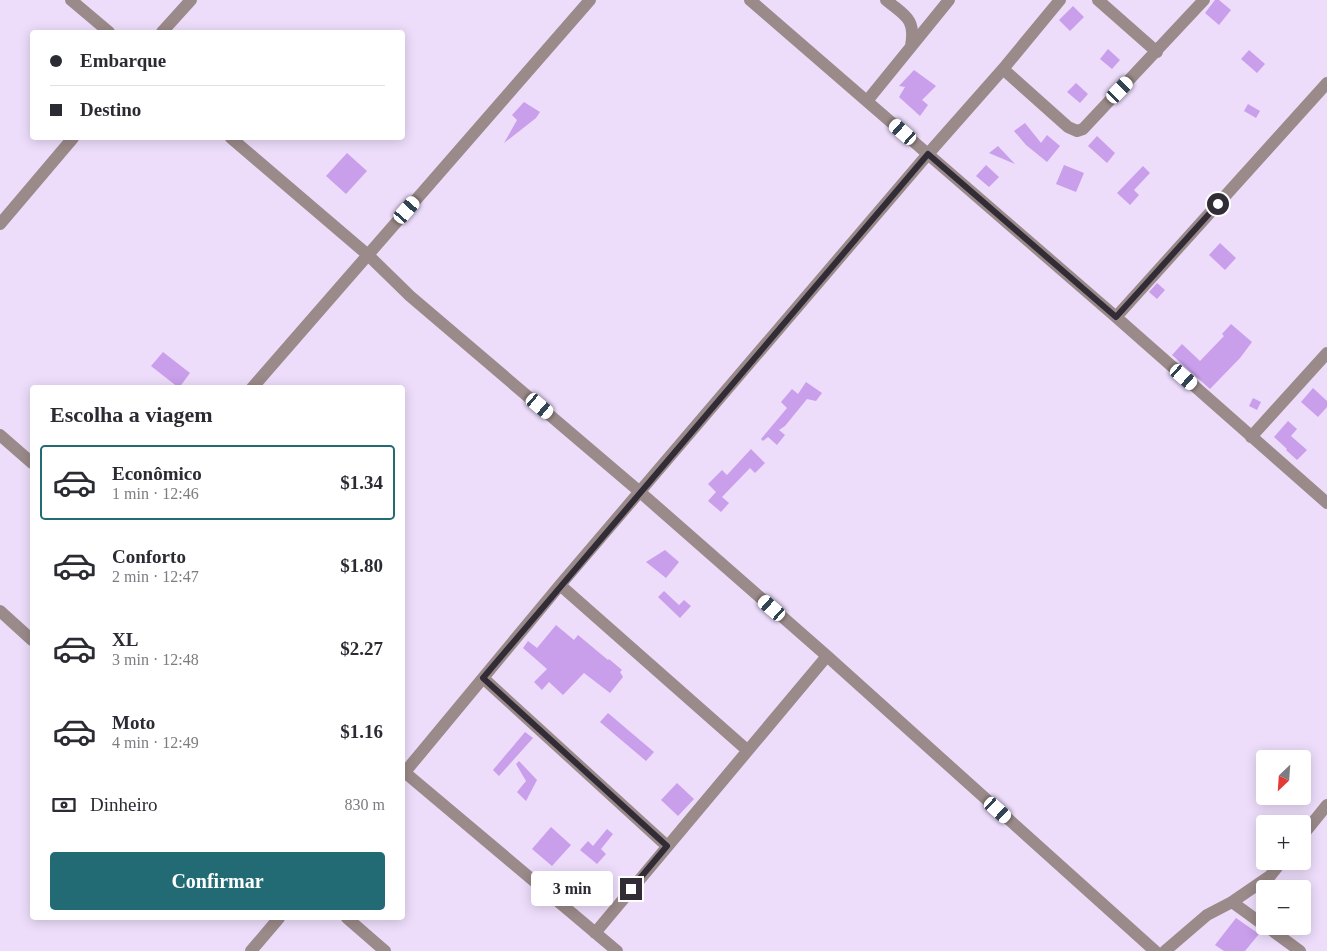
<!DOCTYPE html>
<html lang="pt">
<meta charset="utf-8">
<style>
:root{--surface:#fff;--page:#f7f7f7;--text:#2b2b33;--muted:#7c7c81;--line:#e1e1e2;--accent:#226b75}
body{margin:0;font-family:"Times New Roman",serif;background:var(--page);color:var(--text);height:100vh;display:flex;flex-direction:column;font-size:19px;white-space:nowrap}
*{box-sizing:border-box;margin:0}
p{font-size:16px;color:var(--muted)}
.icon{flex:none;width:28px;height:28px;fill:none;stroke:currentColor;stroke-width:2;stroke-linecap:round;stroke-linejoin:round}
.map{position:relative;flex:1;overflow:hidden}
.side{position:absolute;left:30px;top:385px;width:375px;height:535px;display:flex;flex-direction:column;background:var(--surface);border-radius:5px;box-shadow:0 2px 12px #0003}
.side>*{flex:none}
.top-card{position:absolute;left:30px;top:30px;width:375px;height:110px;border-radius:5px;box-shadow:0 2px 12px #0003;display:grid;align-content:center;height:110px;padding:0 20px;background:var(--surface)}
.needle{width:32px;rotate:205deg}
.tools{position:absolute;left:1256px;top:750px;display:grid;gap:10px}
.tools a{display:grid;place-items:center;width:55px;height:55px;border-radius:5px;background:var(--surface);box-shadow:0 2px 12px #0003;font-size:25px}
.end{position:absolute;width:22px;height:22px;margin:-11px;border:6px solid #322c37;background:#fff;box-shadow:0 0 0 2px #fff}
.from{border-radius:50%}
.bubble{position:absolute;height:35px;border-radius:5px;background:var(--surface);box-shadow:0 2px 12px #0003;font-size:16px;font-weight:600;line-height:35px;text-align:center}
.car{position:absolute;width:15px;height:30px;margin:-15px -8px;border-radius:6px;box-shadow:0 0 4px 1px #0007;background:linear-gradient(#fff 24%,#345 0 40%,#fff 0 76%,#345 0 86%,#fff 0)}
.top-card b{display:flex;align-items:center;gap:18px;height:48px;font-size:19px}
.top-card b+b{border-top:1px solid var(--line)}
.top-card i{width:12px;height:12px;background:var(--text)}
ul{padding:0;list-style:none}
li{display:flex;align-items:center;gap:15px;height:75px;margin:0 10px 8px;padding:0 10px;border:2px solid transparent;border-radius:5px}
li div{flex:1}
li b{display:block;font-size:19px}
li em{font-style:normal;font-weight:600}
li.current{border-color:var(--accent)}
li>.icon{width:45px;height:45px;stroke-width:1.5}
h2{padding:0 20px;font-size:22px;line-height:60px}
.pay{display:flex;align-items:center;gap:12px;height:55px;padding:0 20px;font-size:19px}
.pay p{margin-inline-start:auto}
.cta{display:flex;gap:10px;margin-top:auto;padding:10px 20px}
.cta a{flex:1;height:58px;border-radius:5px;background:var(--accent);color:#fff;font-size:20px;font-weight:600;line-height:58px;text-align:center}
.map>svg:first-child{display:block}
.building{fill:#c99eeb}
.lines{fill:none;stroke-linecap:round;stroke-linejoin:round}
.minor{stroke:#9a8a89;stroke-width:12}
.route{stroke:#322c37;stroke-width:6}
</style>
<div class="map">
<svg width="1327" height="951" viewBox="0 0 1327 951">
<rect width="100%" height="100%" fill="#edddfb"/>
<path class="building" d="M1215,0H1219L1231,10L1219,25L1205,13Z
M1073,6L1084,17L1070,31L1059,20Z
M1108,49L1120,60L1112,69L1100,59Z
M1249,50L1265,64L1257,73L1241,59Z
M914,70L936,86L922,100L928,105L920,116L899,97L905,87L899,86Z
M1076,83L1088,94L1080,103L1067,92Z
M524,102L540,112L536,118L504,143L517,120L512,115Z
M1248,104L1260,111L1256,118L1244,111Z
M1025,123L1041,143L1047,135L1060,146L1047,162L1026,145L1014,131Z
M1097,136L1115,153L1107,163L1088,146Z
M998,146L1015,164L989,153Z
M347,153L367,171L346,194L326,176Z
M986,165L999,177L989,187L976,176Z
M1064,165L1084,173L1076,192L1056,184Z
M1143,166L1150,173L1134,190L1139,195L1130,205L1117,193Z
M1220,243L1236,258L1225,270L1209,255Z
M1157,283L1165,290L1157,299L1149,292Z
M1231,324L1252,342L1240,358L1210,389L1172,355L1182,344L1200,361L1224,336L1222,334Z
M163,352L190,373L179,388L151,366Z
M806,382L822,393L816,401L807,399L785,426L779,430L785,435L777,445L768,437L763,441L761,439L787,408L781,402L792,389L798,394Z
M1313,388L1327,401V407L1318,417L1301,402Z
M1253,398L1261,402L1257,410L1249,406Z
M1288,421L1297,429L1291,436L1307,450L1297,460L1286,450L1287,449L1274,437Z
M751,449L765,463L755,473L750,468L722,497L729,503L721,512L708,501L716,492L708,484L722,470L727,475Z
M665,550L679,562L666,578L646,562Z
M664,591L679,605L684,600L691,606L680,618L658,597Z
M556,625L574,640L578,635L608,660L609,659L622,670L620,672L623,677L610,693L584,673L563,695L549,682L542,690L534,682L547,669L523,648L528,641L537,648Z
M608,713L654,752L646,761L600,722Z
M525,732L533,738L499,776L493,770Z
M519,761L537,780L526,801L517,792L526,781L516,764Z
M677,783L694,799L678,816L661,800Z
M551,827L571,845L552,866L532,849Z
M607,829L613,834L601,849L606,854L597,864L580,850L588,841L593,846Z
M1236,918L1259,934L1245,951H1224L1215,945Z"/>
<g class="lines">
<path class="minor" d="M71,0L109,32
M750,0L1116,317L1327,503
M886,0C905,16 916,18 911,46
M1098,0L1157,52
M162,32L191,0
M1003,69L1068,127L1077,131L1083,129L1204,0
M867,101L949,0
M231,138L368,255L410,296L640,492L827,656L1155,951
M0,224L73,138
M1116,317L1327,83
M252,388L590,0
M0,435L32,463
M1251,437L1327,353
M560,585L747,750
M0,611L32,640
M483,678L667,846
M402,770L617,951
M405,772L560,585L928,154L1003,69L1060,0
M1302,836L1327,805
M1232,902L1265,926
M347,918L385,951
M1266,926L1300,951
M595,933L827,656
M251,951L279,918
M1165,951L1207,915L1232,902L1270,876L1282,861"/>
</g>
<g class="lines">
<path class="route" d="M631,889L667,846L483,678L928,154L1116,317L1218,204"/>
</g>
</svg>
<div class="tools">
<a><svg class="needle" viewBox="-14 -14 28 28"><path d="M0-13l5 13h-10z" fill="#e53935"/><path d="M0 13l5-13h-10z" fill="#7c7c81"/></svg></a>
<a>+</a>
<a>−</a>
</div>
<i class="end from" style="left:1218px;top:204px"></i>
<i class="end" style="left:631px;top:889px"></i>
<div class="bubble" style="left:531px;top:871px;width:82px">3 min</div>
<i class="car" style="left:1120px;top:90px;rotate:44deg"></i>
<i class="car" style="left:903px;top:132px;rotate:311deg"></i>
<i class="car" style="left:407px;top:210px;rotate:41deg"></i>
<i class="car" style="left:1184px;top:377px;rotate:131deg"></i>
<i class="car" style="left:540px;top:406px;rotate:130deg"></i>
<i class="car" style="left:772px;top:608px;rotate:311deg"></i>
<i class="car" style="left:998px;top:810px;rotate:132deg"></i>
<div class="top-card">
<b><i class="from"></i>Embarque</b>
<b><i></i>Destino</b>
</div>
<section class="side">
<h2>Escolha a viagem</h2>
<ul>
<li class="current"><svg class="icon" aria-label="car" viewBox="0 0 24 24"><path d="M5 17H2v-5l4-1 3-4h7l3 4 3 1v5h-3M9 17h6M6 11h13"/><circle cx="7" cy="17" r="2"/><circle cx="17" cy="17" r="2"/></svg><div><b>Econômico</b><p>1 min · 12:46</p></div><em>$1.34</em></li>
<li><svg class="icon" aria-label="car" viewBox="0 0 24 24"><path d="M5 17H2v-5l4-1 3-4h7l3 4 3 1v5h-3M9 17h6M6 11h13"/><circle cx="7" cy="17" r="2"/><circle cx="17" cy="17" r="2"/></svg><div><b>Conforto</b><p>2 min · 12:47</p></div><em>$1.80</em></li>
<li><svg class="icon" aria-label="car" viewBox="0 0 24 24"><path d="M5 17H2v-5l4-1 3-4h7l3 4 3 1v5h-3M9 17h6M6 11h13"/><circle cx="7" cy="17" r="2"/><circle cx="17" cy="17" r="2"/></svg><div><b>XL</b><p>3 min · 12:48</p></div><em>$2.27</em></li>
<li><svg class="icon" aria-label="car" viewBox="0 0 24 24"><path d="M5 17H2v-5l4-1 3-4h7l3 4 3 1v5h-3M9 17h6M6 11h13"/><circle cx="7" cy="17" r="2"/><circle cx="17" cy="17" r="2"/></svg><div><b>Moto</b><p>4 min · 12:49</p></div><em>$1.16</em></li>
</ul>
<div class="pay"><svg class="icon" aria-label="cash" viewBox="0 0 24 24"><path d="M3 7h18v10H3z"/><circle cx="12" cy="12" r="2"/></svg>Dinheiro<p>830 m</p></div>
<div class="cta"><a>Confirmar</a></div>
</section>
</div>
